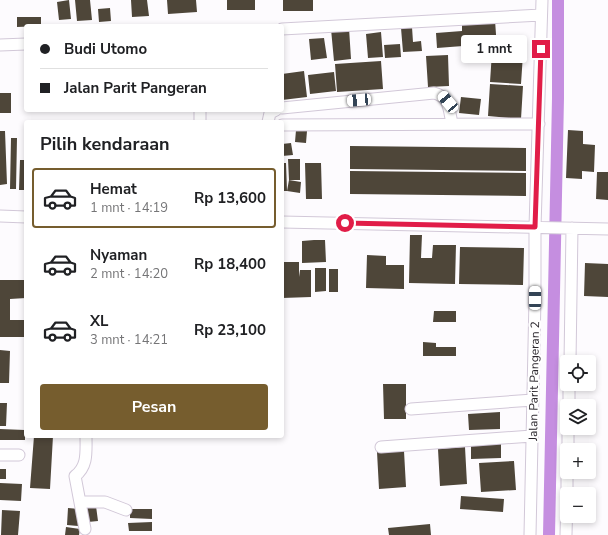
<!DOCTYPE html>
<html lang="id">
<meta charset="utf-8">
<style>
:root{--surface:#fff;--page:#f6f6f6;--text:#202124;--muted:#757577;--line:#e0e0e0;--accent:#765d2e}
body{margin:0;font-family:"Nunito Sans",sans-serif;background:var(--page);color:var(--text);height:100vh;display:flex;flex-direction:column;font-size:15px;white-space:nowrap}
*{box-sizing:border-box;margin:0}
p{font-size:13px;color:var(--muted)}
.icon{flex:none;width:22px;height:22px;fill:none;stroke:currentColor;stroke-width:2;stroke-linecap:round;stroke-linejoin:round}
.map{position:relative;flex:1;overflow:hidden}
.drawer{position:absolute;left:24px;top:120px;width:260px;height:318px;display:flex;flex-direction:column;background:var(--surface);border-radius:4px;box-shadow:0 2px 6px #0003}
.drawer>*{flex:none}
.hud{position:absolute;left:24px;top:24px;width:260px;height:88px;border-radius:4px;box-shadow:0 2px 6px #0003;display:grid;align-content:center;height:88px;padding:0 16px;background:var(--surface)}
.buttons{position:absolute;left:560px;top:355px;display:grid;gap:8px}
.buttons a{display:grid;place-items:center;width:36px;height:36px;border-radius:4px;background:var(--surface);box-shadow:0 2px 6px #0003;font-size:20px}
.end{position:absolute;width:18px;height:18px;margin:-9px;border:5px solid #e11d48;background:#fff;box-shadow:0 0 0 2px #fff}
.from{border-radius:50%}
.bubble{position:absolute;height:28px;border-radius:4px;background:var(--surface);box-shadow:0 2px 6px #0003;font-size:13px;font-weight:700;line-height:28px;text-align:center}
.car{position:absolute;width:12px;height:24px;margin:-12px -6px;border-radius:5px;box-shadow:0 0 3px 1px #0007;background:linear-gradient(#fff 24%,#345 0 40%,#fff 0 76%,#345 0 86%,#fff 0)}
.hud b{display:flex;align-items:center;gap:14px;height:38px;font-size:15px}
.hud b+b{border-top:1px solid var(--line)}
.hud i{width:10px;height:10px;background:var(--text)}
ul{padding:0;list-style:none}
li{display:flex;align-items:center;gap:12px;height:60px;margin:0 8px 6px;padding:0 8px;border:2px solid transparent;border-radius:4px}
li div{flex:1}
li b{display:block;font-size:15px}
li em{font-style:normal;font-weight:700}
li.selected{border-color:var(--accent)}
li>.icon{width:36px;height:36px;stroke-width:1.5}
h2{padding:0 16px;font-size:18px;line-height:48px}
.cta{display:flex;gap:8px;margin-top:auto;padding:8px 16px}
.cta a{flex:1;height:46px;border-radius:4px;background:var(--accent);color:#fff;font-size:16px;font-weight:700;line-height:46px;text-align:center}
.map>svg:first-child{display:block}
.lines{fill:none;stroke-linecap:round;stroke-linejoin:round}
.canal{stroke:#c58ee0;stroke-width:12}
.building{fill:#4e4639}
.minor-casing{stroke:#d2c8d8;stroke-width:13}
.minor{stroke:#fff;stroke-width:11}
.route{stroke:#e11d48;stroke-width:5}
.labels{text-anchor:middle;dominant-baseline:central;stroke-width:4;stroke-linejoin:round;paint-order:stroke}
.street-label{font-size:12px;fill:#2a262c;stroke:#fff}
</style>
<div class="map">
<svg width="608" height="535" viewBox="0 0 608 535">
<rect width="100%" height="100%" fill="#fdfbfe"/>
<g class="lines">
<path class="canal" d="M549,535L558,98V0"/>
</g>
<path class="building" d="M69,0L71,19L59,20L57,2Z
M75,0H90L92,20L77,21Z
M131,0H147L149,16L132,17Z
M167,0H196L197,12L168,14Z
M227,0H255V10H227Z
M283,0H313V11H283Z
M110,8L111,21L99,22L98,9Z
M17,17H41V26L17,27Z
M495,20L497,49L464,52L463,46L437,48L436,33L462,31V23Z
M412,27L413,42L421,41L422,51L403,52L401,28Z
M349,28L351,59L334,61L331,29Z
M381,32L383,57L368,58L366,34Z
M324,38L327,58L311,60L309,39Z
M400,44L401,57L385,58L384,45Z
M492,52L523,54L521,84L490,82Z
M448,55L449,86L428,87L426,56Z
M381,61L383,89L337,92L335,64Z
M304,71L307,97L282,100V74Z
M334,72L336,91L310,94L308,75Z
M490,84L523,86L521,119L488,116Z
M0,93H11V113H0Z
M461,97L481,99L479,115L459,113Z
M296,130L307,131L306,143L295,142Z
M568,130L583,131V144L595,145L594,172L582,171V179L566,178Z
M0,131H5L7,184L0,185Z
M11,138H17L16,189H10Z
M291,143L293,155L282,156V144Z
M350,146L526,148V171L350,169Z
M288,159H300V180H289Z
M20,160H25V190H19Z
M282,163H286L287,191H282Z
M305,163H321L322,199H306Z
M350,171L526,173V196L350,194Z
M597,172H608V200L596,199Z
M289,180L301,182L300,193L287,191Z
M410,235H422L421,258H432L433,245H456L455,284L409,283Z
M314,240H325L326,262L302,263V241Z
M460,247L524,248L523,285L459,284Z
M367,255L386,256V265H404V289L366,288Z
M282,262H299V277L300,270H311V297L282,298Z
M585,263L608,264V297L584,296Z
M315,268H326V291L315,292Z
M329,269H338V292H329Z
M0,280H26V298L10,299V320H26V337H0Z
M434,311H456V322H433Z
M423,342L436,343V347H456V356H423Z
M0,350L10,351L9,383H0Z
M383,384H406V419H384Z
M0,403H7L6,426H0Z
M500,412V429L469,430L468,414Z
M0,429L25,430V440H0Z
M34,436H53L50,489L30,488Z
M501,442V458L471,459V443Z
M465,447L467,484L440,486L438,449Z
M404,451L406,487L379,489L377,452Z
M514,461L516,490L481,492L479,463Z
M0,469H6V479H0Z
M0,483L22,484L21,501L0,500Z
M461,496L504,499L503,512L460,509Z
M96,506L98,521L88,522L85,507Z
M68,508L79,509L78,526L67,525Z
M130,509H152V519L130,518Z
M2,510L20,511L18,535H1Z
M152,522V531H129L128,523Z
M430,524L431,535H389L388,528Z
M66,527L80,529L79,535H65Z"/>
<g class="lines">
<g class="minor-casing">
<path id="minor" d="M282,29L541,15
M0,45L26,44
M282,108L434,93C450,97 449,110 452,124
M200,122V110
M268,122L270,113L276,110
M282,125L539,124
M0,216L26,217
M282,222L608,229
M570,362L572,228
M569,406V384
M411,409L533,400
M381,447L532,436
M568,450V428
M0,455H19
M567,494V472
M80,502H105L126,510
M85,529L75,476C88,466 86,452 86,436
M530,535L535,298V227L542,0
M566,535L567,496"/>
</g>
<use href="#minor" class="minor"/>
</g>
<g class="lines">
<path class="route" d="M345,223L535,227L541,49"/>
</g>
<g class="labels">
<g class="street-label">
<text transform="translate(534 381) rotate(-89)">Jalan Parit Pangeran 2</text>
</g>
</g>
</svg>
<div class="buttons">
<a><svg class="icon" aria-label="locate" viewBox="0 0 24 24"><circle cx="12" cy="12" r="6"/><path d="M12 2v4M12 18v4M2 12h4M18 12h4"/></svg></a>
<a><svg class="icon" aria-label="layers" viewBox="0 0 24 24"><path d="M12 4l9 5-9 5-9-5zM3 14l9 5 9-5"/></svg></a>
<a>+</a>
<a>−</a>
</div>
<i class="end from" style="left:345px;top:223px"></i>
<i class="end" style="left:541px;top:49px"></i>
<div class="bubble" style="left:461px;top:35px;width:66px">1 mnt</div>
<i class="car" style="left:359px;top:100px;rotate:265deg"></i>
<i class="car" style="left:448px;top:102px;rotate:320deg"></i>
<i class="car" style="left:535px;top:298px;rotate:0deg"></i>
<div class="hud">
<b><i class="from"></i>Budi Utomo</b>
<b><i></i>Jalan Parit Pangeran</b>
</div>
<section class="drawer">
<h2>Pilih kendaraan</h2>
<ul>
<li class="selected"><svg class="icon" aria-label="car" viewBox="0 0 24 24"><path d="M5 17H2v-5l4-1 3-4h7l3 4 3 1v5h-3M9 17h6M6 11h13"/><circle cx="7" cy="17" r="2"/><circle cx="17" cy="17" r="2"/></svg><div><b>Hemat</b><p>1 mnt · 14:19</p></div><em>Rp 13,600</em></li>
<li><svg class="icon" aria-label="car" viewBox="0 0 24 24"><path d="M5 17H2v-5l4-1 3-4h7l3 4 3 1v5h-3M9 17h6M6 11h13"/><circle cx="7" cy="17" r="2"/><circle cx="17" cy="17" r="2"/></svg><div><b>Nyaman</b><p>2 mnt · 14:20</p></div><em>Rp 18,400</em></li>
<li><svg class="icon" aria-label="car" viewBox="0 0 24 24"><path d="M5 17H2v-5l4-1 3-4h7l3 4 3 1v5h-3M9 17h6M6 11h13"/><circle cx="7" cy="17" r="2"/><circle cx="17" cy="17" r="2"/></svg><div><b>XL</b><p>3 mnt · 14:21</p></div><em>Rp 23,100</em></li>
</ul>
<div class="cta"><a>Pesan</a></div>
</section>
</div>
